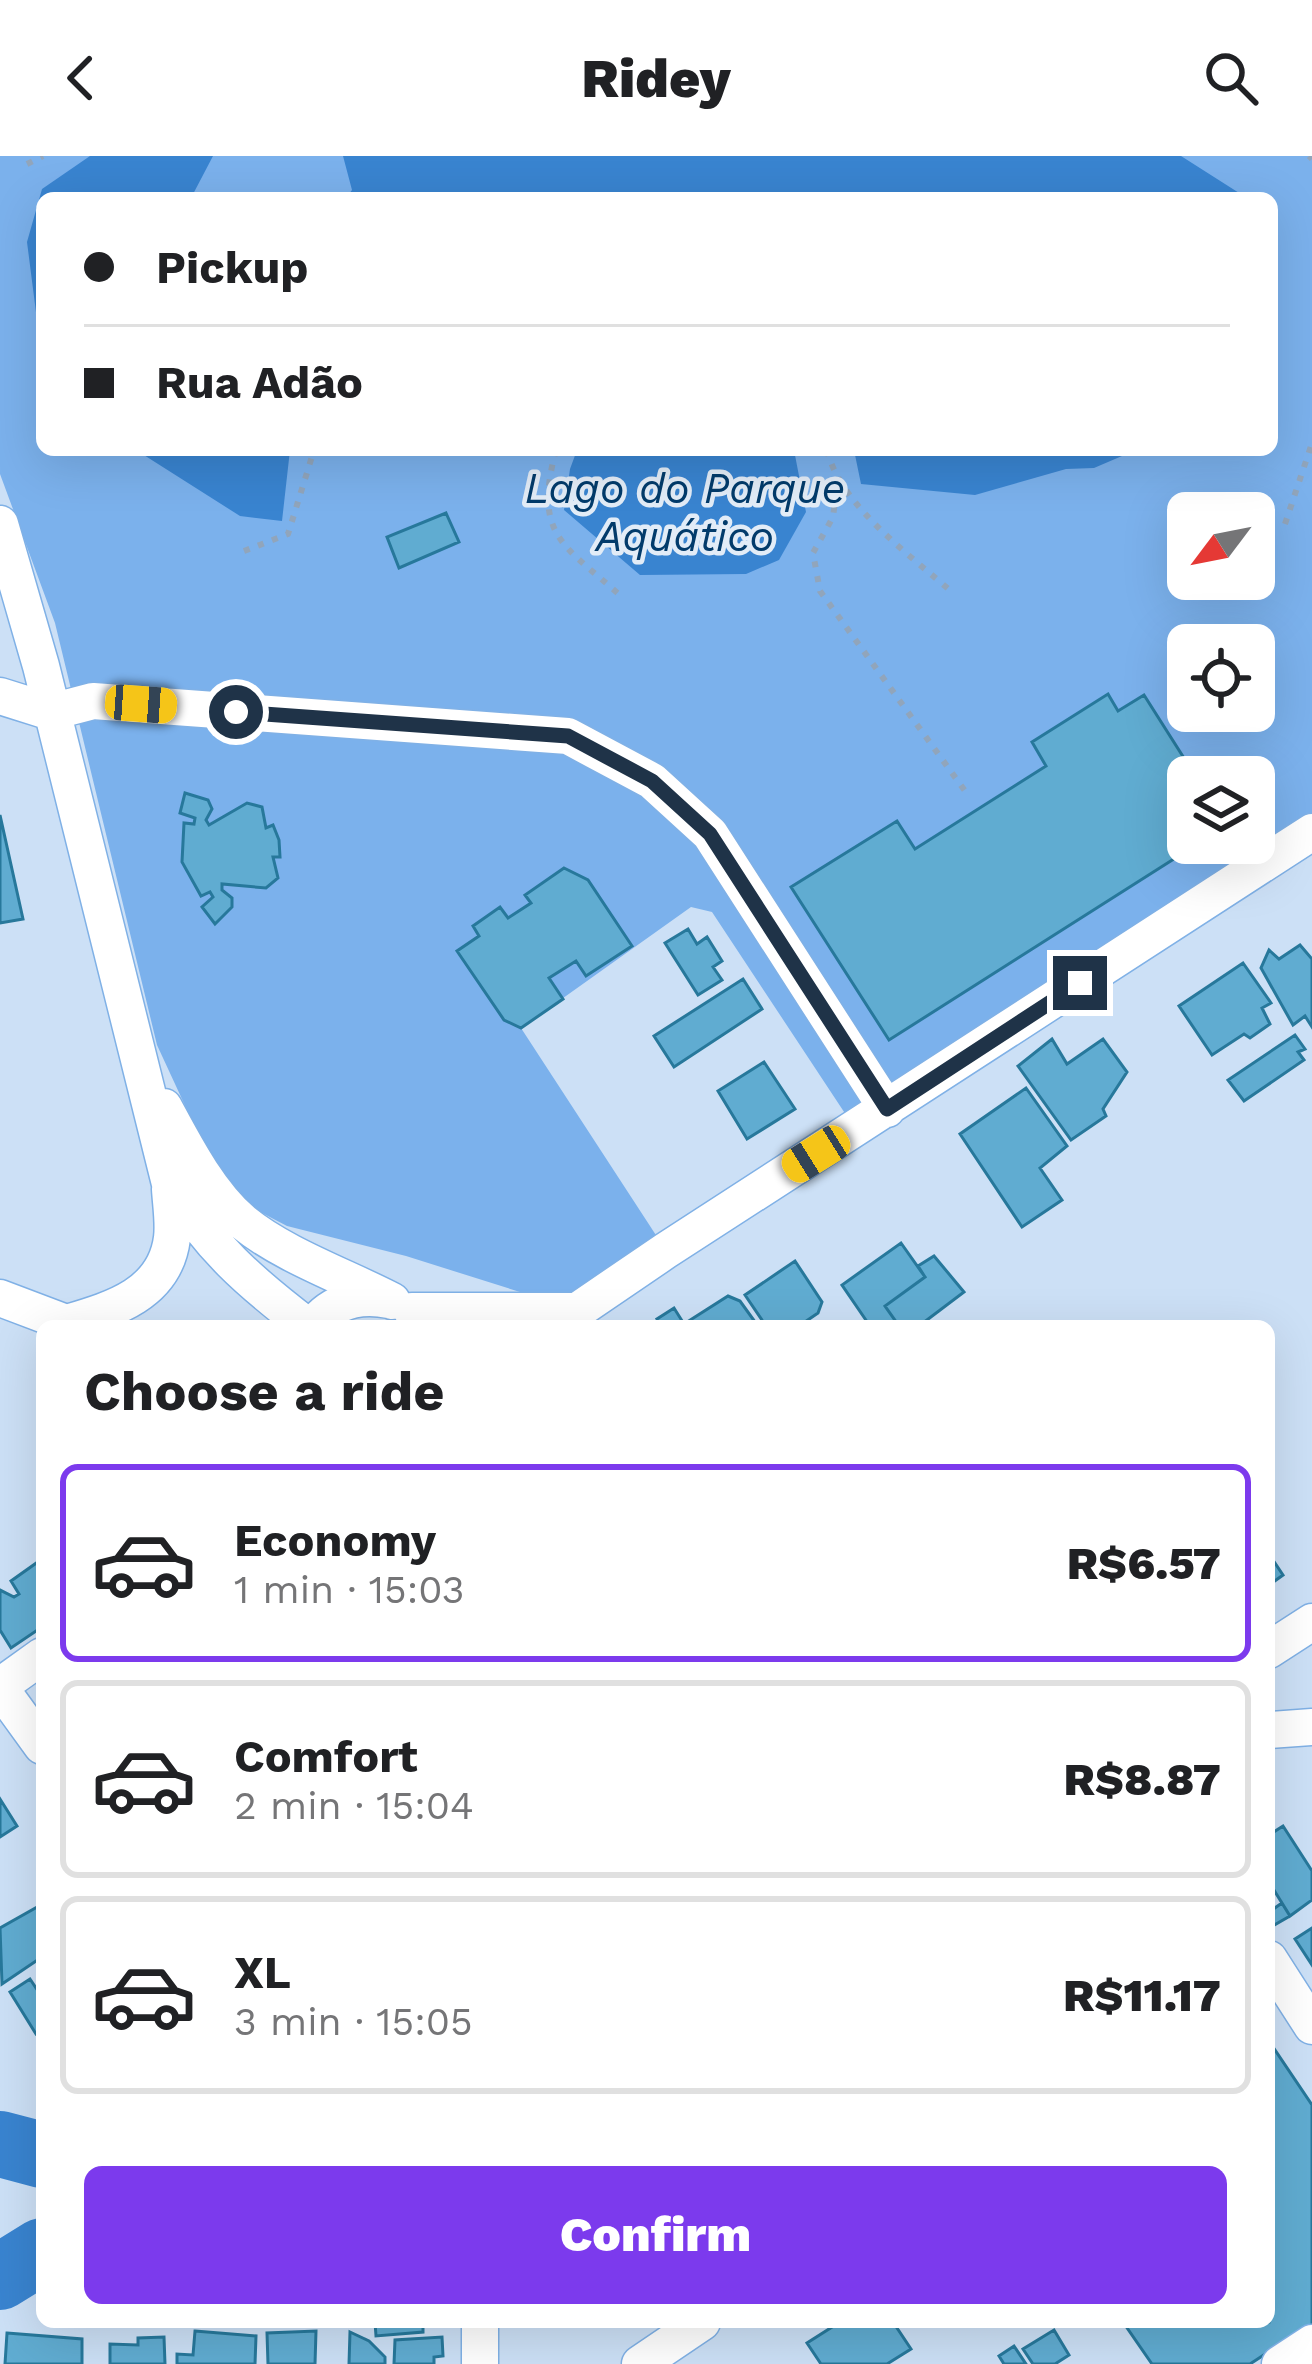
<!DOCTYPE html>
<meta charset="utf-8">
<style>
:root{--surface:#fff;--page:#f6f6f6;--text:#202124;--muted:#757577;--line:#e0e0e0;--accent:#7c3aed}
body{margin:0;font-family:"Work Sans",sans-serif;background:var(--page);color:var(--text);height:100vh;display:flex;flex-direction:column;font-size:45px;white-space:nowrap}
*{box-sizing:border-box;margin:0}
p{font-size:39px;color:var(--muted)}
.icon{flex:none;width:66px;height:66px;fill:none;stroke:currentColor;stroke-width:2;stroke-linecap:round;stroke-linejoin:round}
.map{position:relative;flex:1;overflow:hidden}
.side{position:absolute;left:36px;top:1164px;width:1239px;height:1008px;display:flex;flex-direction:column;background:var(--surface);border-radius:18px;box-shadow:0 12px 48px #0002}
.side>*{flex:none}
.top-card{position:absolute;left:36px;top:36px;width:1242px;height:264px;border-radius:18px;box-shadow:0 12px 48px #0002;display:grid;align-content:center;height:264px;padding:0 48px;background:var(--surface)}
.needle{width:78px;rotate:238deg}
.tools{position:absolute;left:1167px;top:336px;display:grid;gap:24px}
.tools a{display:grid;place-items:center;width:108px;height:108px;border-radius:18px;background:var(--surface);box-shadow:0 12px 48px #0002;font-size:60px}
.end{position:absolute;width:54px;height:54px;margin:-27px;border:15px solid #1f3348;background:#fff;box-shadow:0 0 0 6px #fff}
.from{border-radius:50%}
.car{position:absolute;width:36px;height:72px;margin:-36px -18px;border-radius:15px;box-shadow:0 0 9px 3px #0007;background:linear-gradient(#f5c518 24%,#345 0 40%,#f5c518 0 76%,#345 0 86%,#f5c518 0)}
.top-card b{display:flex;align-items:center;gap:42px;height:114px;font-size:45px}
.top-card b+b{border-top:3px solid var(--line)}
.top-card i{width:30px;height:30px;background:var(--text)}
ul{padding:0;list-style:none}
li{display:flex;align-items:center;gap:36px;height:198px;margin:0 24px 18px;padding:0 24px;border:6px solid var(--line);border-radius:18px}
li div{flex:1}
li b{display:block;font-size:45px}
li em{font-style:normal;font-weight:800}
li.current{border-color:var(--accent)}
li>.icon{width:108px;height:108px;stroke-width:1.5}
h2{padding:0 48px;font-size:54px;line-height:144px}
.action{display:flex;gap:24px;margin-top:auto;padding:24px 48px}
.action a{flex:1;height:138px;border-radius:18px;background:var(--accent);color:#fff;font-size:48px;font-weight:800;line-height:138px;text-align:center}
header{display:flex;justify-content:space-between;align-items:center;height:156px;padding:0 48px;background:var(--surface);font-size:54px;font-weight:800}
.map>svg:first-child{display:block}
.green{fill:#7bb1ec;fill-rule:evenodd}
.water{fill:#3984d0}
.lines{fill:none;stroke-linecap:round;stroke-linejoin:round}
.river{stroke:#3984d0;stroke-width:66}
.building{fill:#60acd1;stroke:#27789b;stroke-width:3}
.street-casing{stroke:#80b1e6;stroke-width:39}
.path{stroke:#91a5bb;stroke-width:6;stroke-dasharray:6 9;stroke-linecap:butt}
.street{stroke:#fff;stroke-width:36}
.route{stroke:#1f3348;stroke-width:15}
.labels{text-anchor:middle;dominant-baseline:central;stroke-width:9;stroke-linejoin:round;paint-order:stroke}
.water-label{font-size:42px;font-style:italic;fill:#023b6b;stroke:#e2ecf7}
</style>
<header><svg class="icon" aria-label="back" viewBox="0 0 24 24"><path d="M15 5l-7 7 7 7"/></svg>Ridey<svg class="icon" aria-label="search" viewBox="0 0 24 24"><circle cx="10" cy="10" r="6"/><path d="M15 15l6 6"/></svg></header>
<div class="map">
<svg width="1312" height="2208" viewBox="0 0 1312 2208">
<rect width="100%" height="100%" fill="#cce0f6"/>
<path class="green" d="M0,0H1312V671L854,971L712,756L691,751L521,872L665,1093L574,1153L406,1100L287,1070L249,1050L206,995L157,889L55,467L0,318ZM42,42H1272V294H42ZM1188,357H1254V423H1188ZM1188,489H1254V555H1188ZM1188,621H1254V687H1188Z"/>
<path class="water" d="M90,0H213L191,42H42V203L27,86L42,33Z
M343,0H1181L1247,42H733L722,36L706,42H346L352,34Z
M136,294H290L282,365L240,360Z
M577,294H794L806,356L779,404L746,418L640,419L564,354L570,313Z
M854,294H1136L1094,312L1066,313L975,339L861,328Z"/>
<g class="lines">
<path class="river" d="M0,1988L42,1999
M0,2121L42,2095"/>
</g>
<path class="building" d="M446,357L459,386L399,412L387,381Z
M1108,538L1118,555L1144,539L1196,621H1188V687H1199L889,884L791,731L897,665L915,693L1046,610L1032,586Z
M185,637L208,644L212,653L206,664L209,669L247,647L262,651L266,672L273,669L279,684L280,701H273L278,722L266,732L222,728V734L232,742V751L215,768L202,751L213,741L210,736L201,740L182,706L184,667L194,668L195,662L180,657Z
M0,659L23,763L0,767Z
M564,712L588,724L632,790L586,820L576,805L549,822L563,843L521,872L504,864L457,795L479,780L473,770L500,751L508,762L531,747L525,739Z
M688,773L697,788L707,781L722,805L713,811L722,824L698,839L665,787Z
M1300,789L1312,803V871L1305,860L1293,869L1261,812L1269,794L1279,803Z
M1243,807L1271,847L1262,852L1270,868L1250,882L1244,878L1212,899L1179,850Z
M743,823L762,853L674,911L654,880Z
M1295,879L1305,893L1298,896L1304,904L1244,945L1228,924Z
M1052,883L1067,908L1103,883L1127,916L1103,953L1106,960L1071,984L1018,910Z
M764,906L795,953L747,983L718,935Z
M1026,932L1067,990L1040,1012L1062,1044L1022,1071L960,978Z
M901,1087L925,1121L885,1150L897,1167L870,1170L842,1129Z
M934,1100L964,1136L919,1170H899L885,1150L925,1121L918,1110Z
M795,1105L822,1146L818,1157L799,1170H766L745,1139Z
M728,1140L740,1145L758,1170H662L657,1163L674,1152L684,1168Z
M1269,1398L1283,1419L1269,1429Z
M42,1403V1471L11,1492L0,1474V1434L14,1441L19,1438L11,1425Z
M0,1643L17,1670L0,1681Z
M1283,1670L1312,1715V1744L1290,1760L1269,1726V1679Z
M1282,1747L1290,1760L1269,1772V1756Z
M39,1750L42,1801L2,1828L0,1772Z
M1312,1772V1809L1295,1783Z
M30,1823L42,1841V1874L36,1878L10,1836Z
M1269,1885L1312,1949V2179L1273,2193L1250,2208H1152L1123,2166H1269Z
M375,2166H423V2176L376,2180Z
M840,2166H893L911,2193L887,2208H821L807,2187Z
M1054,2174L1069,2199L1055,2208H1033L1023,2193Z
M195,2175L256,2180L255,2208H177V2198L193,2199Z
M316,2175L315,2208H268L267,2177Z
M350,2176L369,2185L385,2201V2208H349Z
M7,2177L82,2183V2208H5Z
M164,2181L165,2208H110V2188L138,2189V2182Z
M442,2181L443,2200L434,2201V2208H394L395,2184Z
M1014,2190L1026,2208H1004L999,2200Z"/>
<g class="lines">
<g class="street-casing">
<path id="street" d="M0,368L41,510L170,1028C211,1092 247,1124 307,1170
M0,540L51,556L93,545L568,580L652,625L710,678L887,953
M164,951C185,990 209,1037 243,1066C283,1099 346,1121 392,1145
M0,1142L74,1170
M412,1155H574
M67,1167C114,1153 165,1138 172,1082C174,1067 171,1049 170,1033
M313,1170C332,1145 359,1138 389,1144
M555,1170L665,1095L1312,676
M1269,1494L1312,1466
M0,1530L42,1500
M0,1532L42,1590
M1269,1574L1312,1571
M1269,1803L1312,1870
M480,2208V2166
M640,2208L702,2166
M1280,2208L1312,2187"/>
</g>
<path class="path" d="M1309,0L1312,3
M27,8L43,0
M556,294C533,380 563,388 622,441
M827,294C840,349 911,400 953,437
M838,321L833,361L813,397L820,435L968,639
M1285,368L1312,287
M244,395L288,378L314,294"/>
<use href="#street" class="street"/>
</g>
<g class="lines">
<path class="route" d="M236,556L568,580L652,625L710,678L887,953L1080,827"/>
</g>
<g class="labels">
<g class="water-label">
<text x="685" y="332">Lago do Parque<tspan x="685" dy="48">Aquático</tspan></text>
</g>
</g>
</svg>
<div class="tools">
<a><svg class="needle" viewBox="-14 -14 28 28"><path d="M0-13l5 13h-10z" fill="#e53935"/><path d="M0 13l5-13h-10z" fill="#757577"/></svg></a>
<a><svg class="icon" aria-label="locate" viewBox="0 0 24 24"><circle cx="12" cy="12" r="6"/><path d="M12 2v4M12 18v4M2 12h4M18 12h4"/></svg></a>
<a><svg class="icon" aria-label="layers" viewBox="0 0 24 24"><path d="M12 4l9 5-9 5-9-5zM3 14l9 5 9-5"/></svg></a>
</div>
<i class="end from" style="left:236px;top:556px"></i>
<i class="end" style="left:1080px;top:827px"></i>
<i class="car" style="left:141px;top:548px;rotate:94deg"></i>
<i class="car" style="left:816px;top:998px;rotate:238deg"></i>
<div class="top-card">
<b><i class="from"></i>Pickup</b>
<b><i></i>Rua Adão</b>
</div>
<section class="side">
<h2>Choose a ride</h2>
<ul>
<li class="current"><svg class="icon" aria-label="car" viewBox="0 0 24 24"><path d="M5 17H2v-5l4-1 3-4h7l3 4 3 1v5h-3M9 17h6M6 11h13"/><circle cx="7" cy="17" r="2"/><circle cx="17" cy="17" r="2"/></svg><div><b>Economy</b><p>1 min · 15:03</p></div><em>R$6.57</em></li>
<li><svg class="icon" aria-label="car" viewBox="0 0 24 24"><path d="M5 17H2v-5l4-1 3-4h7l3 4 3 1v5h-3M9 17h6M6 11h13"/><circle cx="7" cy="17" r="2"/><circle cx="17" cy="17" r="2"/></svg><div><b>Comfort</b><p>2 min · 15:04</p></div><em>R$8.87</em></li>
<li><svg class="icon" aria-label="car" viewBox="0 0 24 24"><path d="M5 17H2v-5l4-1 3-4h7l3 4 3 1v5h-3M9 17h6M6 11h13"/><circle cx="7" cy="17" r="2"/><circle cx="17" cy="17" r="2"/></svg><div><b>XL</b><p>3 min · 15:05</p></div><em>R$11.17</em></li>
</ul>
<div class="action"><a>Confirm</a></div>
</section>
</div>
